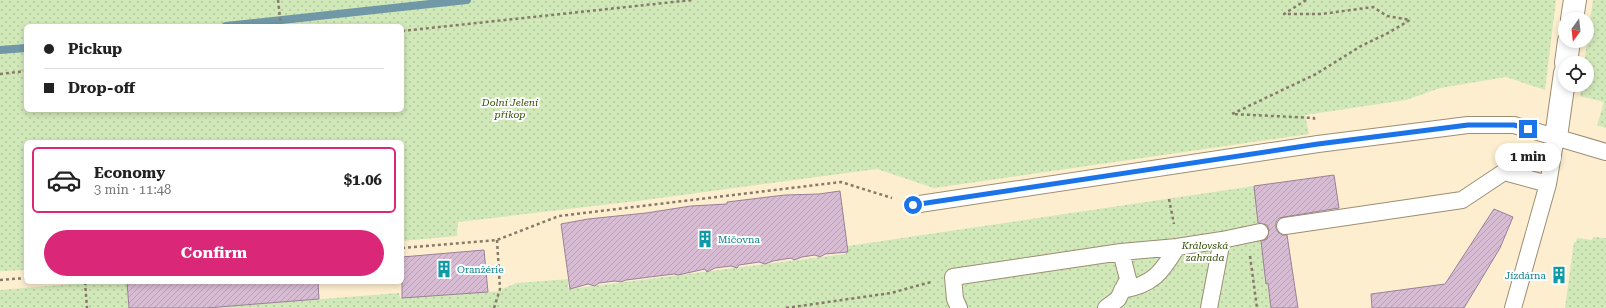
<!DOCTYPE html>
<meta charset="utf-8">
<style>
:root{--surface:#fff;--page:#f6f6f6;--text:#222;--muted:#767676;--line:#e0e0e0;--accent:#db2777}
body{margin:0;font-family:"Roboto Serif",serif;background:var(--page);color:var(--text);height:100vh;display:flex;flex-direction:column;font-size:15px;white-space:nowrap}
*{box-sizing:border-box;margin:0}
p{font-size:13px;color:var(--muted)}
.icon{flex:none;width:22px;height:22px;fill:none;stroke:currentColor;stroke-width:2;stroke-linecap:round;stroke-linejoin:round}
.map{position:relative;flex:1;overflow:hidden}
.side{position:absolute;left:24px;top:140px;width:380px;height:144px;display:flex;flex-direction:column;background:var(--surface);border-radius:6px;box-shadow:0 2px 6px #0003}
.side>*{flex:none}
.top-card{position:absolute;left:24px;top:24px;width:380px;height:88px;border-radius:6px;box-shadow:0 2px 6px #0003;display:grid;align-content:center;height:88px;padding:0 20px;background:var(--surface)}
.needle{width:26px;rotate:195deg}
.fabs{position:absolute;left:1558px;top:12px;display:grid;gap:8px}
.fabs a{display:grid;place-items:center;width:36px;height:36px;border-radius:50%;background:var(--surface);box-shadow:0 2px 6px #0003;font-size:20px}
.end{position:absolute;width:18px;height:18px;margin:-9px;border:5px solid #1a73e8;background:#fff;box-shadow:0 0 0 2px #fff}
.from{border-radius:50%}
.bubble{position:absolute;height:28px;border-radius:14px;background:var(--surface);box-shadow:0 2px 6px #0003;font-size:13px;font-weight:700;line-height:28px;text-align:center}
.top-card b{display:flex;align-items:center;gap:14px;height:38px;font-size:15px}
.top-card b+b{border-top:1px solid var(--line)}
.top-card i{width:10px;height:10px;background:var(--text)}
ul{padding:7px 0 0;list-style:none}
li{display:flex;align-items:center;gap:12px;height:66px;margin:0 8px 6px;padding:0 12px;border:2px solid transparent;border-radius:6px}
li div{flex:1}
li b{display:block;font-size:15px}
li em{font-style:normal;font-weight:700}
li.selected{border-color:var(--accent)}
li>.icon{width:36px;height:36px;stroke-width:1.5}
.action{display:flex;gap:8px;margin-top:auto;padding:8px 20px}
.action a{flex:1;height:46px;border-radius:24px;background:var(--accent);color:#fff;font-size:16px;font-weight:700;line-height:46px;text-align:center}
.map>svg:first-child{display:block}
.park{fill:url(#park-dots);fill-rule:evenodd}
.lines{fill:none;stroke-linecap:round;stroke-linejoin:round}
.stream{stroke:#7098a7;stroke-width:8}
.building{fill:url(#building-hatch);stroke:#9a8197}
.service-casing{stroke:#9d8e72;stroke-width:18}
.pedestrian-casing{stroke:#9d8e72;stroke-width:24}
.path{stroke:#867b68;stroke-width:2.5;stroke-dasharray:3 3;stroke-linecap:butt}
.service{stroke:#fff;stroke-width:16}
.pedestrian{stroke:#fff;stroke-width:22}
.route{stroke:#1a73e8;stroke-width:5}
.labels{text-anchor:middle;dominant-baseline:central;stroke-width:4;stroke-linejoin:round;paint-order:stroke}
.park-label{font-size:10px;font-style:italic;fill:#334d01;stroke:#fdfdfd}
.culture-label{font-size:10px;fill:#0d838f;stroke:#fdfdfd;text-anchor:start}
</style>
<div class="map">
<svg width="1606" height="308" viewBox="0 0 1606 308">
<defs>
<pattern id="park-dots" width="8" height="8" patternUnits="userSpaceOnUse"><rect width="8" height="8" fill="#d1e8b9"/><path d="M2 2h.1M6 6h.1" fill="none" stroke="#b3c69e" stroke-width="1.8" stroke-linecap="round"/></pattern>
<pattern id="building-hatch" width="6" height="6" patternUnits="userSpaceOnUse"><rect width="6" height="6" fill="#d7bcd3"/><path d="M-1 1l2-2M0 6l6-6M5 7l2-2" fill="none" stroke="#b8a1b4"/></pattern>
</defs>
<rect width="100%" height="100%" fill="#feeed0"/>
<path class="park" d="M0,0H1556L1545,90L1506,77L1440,88L1406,100L1305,115L1309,134L934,188L877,169L645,200L458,222L457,236L402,241V142H26V270L0,271ZM26,26H402V110H26Z
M1593,0H1606V128L1597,125L1604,102L1580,96L1581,85H1587V63H1584Z
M1254,186L1271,308H206L399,293L400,298L502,291V289L517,283L569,279L568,287L570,289L845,254L848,251L845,247L848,246Z
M1593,237L1606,238V308H1565L1574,242H1576L1577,238L1592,240Z
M97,282H127L129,308H0V290Z"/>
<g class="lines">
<path class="stream" d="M226,26L467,0
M0,50L26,48"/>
</g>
<path class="building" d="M1334,175L1339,208L1284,217L1279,218L1276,222V228L1278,232L1282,235H1287L1298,308H1271L1268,283L1266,284L1261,241L1267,239L1269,230L1267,225L1258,223L1254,186Z
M840,191L848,252L825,254L820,257L815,255L802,257L794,260L791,258L773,261L765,264L759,262L739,265L737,268L731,266L715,268L707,272L705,269L678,275L674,274L626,280L621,282L615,281L599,283L595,286L588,284L570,289L561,224L588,219L646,213L691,206L727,204V202L785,195L819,194Z
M1494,209L1513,217L1500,248L1464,308H1372L1371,294L1445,284Z
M484,250L488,292L402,298V257Z
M127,282H318L319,299L206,308H129Z"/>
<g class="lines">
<g class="service-casing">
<path id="service" d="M913,205L1318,144L1468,125H1514L1606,152
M1285,226L1462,200L1504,172L1548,184
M1122,290C1153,285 1162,272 1177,247
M959,308L955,299L953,277L1121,252L1177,247L1222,240L1260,232
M1106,308L1118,299L1128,279L1121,252
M1209,308L1222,240
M1513,308L1548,184L1556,137"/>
</g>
<g class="pedestrian-casing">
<path id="pedestrian" d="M1572,19L1575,0
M1566,63L1569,41
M1556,137L1565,73"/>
</g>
<path class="path" d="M278,0L281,26
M1306,0L1284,14H1322L1373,7L1387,16L1410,20L1388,33L1361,46L1316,74L1232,114L1314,118V121
M402,31L692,0
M0,74L26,71
M1169,199L1174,224
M402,248L497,240L559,216L841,182L892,198
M1250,256L1257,308
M0,280L26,278
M85,282L87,308
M494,308L500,289L497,240
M786,308L891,293L931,282"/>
<use href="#service" class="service"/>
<use href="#pedestrian" class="pedestrian"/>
</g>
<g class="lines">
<path class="route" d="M913,205L1318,144L1468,125H1514L1528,129"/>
</g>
<defs>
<g id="building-bare" transform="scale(1.38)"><path d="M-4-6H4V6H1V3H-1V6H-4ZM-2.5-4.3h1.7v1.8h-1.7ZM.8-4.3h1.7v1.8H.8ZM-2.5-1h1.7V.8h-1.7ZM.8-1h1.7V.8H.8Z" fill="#0f9aa8" stroke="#fdfdfd" stroke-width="2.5" paint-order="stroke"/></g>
</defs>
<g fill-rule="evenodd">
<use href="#building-bare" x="705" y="239"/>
<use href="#building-bare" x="444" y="269"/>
<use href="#building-bare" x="1559" y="275"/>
</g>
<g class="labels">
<g class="park-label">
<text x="510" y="102">Dolní Jelení<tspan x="510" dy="12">příkop</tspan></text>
<text x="1205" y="245">Královská<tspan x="1205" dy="12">zahrada</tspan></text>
</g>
<g class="culture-label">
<text x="718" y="239">Míčovna</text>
<text x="457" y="269">Oranžérie</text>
<text x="1546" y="275" text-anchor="end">Jízdárna</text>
</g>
</g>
</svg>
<div class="fabs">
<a><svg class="needle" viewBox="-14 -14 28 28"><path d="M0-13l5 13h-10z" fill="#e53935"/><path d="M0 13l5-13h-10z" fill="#767676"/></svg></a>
<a><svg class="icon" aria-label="locate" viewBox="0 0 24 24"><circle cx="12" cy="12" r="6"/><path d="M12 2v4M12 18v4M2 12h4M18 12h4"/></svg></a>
</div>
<i class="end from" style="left:913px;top:205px"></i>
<i class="end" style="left:1528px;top:129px"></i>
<div class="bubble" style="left:1495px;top:143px;width:66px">1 min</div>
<div class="top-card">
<b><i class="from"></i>Pickup</b>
<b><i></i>Drop-off</b>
</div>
<section class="side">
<ul>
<li class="selected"><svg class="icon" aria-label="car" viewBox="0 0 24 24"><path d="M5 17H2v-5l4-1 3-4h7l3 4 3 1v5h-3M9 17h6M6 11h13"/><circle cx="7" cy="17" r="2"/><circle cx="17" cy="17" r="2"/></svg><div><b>Economy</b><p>3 min · 11:48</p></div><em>$1.06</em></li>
</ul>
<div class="action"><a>Confirm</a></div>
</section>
</div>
